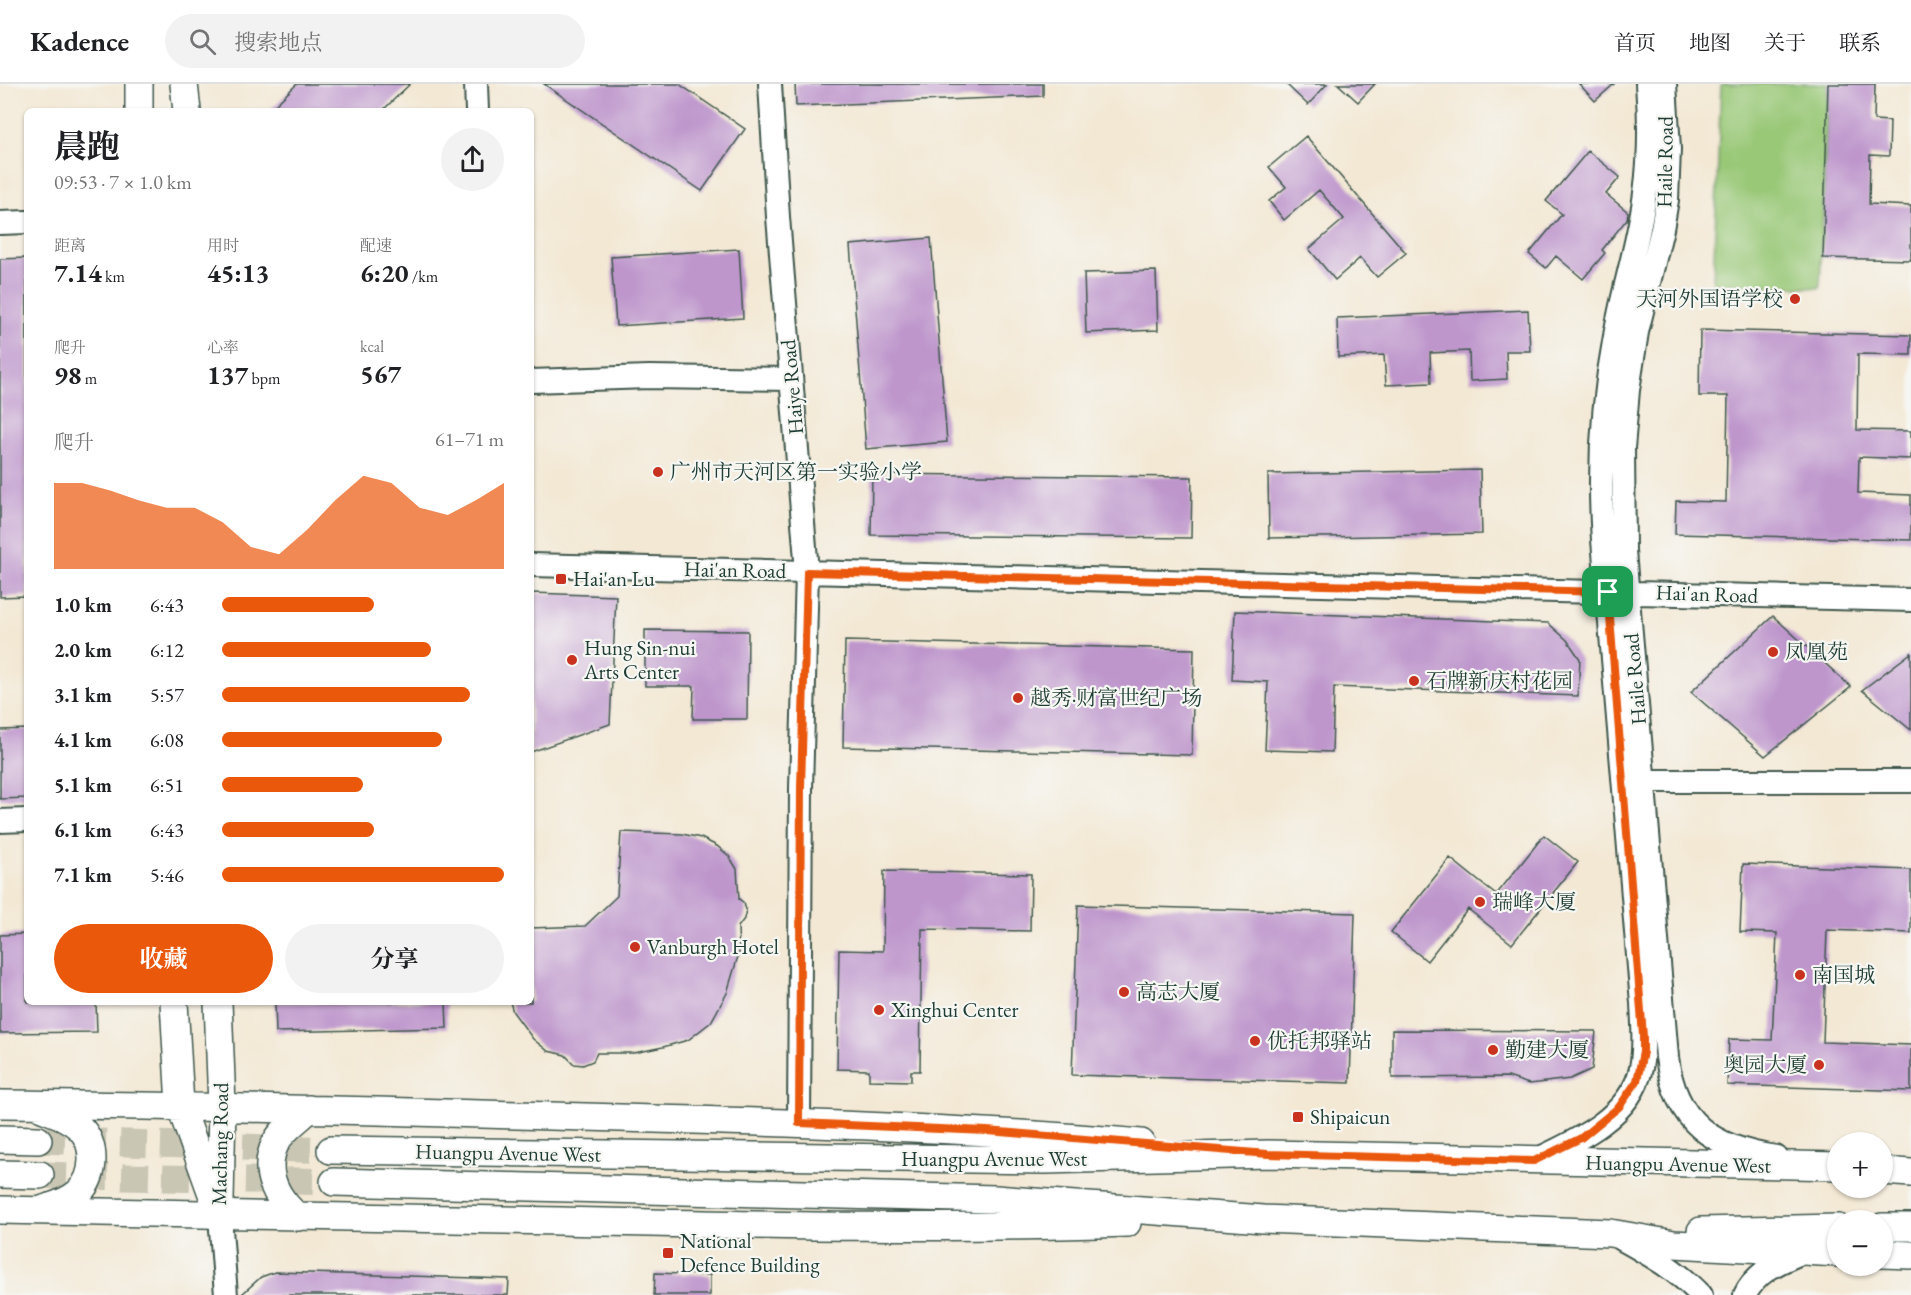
<!DOCTYPE html>
<html lang="zh">
<meta charset="utf-8">
<style>
body{margin:0;font-family:"EB Garamond","Noto Serif SC",serif;background:#f2f2f2;color:#202124;height:100vh;display:flex;flex-direction:column;font-size:22px;white-space:nowrap}
*{box-sizing:border-box;margin:0}
p{font-size:20px;color:#757577}
.icon{flex:none;width:33px;height:33px;fill:none;stroke:currentColor;stroke-width:2;stroke-linecap:round;stroke-linejoin:round}
.map{position:relative;flex:1;overflow:hidden}
.side{position:absolute;left:24px;top:24px;width:510px;height:897px;display:flex;flex-direction:column;background:#fff;border-radius:9px;box-shadow:0 2px 4px #0004}
.side>*{flex:none}
.controls{position:absolute;left:1827px;top:1048px;display:grid;gap:12px}
.controls a{display:grid;place-items:center;width:66px;height:66px;border-radius:50%;background:#fff;box-shadow:0 2px 4px #0004;font-size:30px}
.pin{position:absolute;display:grid;place-items:center;width:51px;height:51px;color:#fff;margin:-26px;border-radius:12px;box-shadow:0 3px 9px #0006}
.round{display:grid;place-items:center;flex:none;width:63px;height:63px;border-radius:32px;background:#f2f2f2}
.summary{display:flex;align-items:center;justify-content:space-between;height:102px;padding:0 30px}
h1{font-size:33px;font-weight:700;line-height:45px}
.figures{display:grid;grid-template-columns:repeat(3,1fr);gap:9px;height:102px;padding:6px 30px}
.figures div{display:grid;align-content:center}
.figures b{font-size:26px;font-weight:700}
.figures small{font-size:16px;font-weight:400}
.figures p{font-size:16px}
.chart{height:168px;padding:12px 30px}
.chart p{display:flex;justify-content:space-between}
.chart svg{width:100%;height:108px;margin-top:6px;fill:#ea580c;opacity:.7}
.button{display:flex;gap:12px;margin-top:auto;padding:12px 30px}
.button a{flex:1;height:69px;border-radius:36px;background:#ea580c;color:#fff;font-size:24px;font-weight:700;line-height:69px;text-align:center}
.button a+a{background:#f2f2f2;color:#202124}
ul{padding:0 30px;list-style:none;font-size:20px}
li{display:grid;grid-template-columns:96px 72px 1fr;align-items:center;height:45px}
li i{height:15px;border-radius:8px;background:#ea580c}
header{display:flex;align-items:center;gap:36px;box-sizing:border-box;height:84px;padding:0 30px;background:#fff;border-bottom:2px solid #e0e0e0}
header strong{font-size:28px}
nav{display:flex;gap:33px;margin-inline-start:auto;font-size:21px}
.search{width:420px;height:54px;background:#f2f2f2;display:flex;align-items:center;gap:15px;box-sizing:border-box;padding:0 21px;border-radius:33px;color:#757577;font-size:22px}
.map>svg:first-child{display:block}
.green{fill:#99c877;stroke:#5c8256;stroke-width:1.5}
.building{fill:#be96cc}
.lines{fill:none;stroke-linecap:round;stroke-linejoin:round}
.major-tunnel{stroke:#c9c6b4;stroke-width:27;stroke-dasharray:27 14;stroke-linecap:butt}
.minor-casing{stroke:#3f574c;stroke-width:26}
.major-casing{stroke:#3f574c;stroke-width:30}
.minor{stroke:#fff;stroke-width:22}
.major{stroke:#fff;stroke-width:27}
.route-casing{stroke:#fff;stroke-width:12}
.route{stroke:#ea580c;stroke-width:8}
.poi-dot{fill:#c8321e;stroke:#f6f6f2;stroke-width:2}
.labels{text-anchor:middle;stroke-width:4.5;stroke-linejoin:round;paint-order:stroke}
.street-label{font-size:21px;fill:#1f3d34;stroke:#f6f6f2}
.poi-label{font-size:21px;fill:#1f3d34;stroke:#f6f6f2;text-anchor:start}
</style>
<header>
<strong>Kadence</strong>
<div class="search"><svg class="icon" aria-label="search" viewBox="0 0 24 24"><circle cx="10" cy="10" r="6"/><path d="M15 15l6 6"/></svg>搜索地点</div>
<nav><a>首页</a><a>地图</a><a>关于</a><a>联系</a></nav>
</header>
<div class="map">
<svg width="1911" height="1211" viewBox="0 0 1911 1211">
<rect width="100%" height="100%" fill="#f6f6f2"/>
<filter id="ink" filterUnits="userSpaceOnUse"><feTurbulence type="fractalNoise" baseFrequency=".0167" numOctaves="2"/><feDisplacementMap in="SourceGraphic" scale="12" xChannelSelector="R" yChannelSelector="G"/><feConvolveMatrix kernelMatrix="1 2 1 2 8 2 1 2 1" color-interpolation-filters="sRGB"/></filter>
<filter id="wash" filterUnits="userSpaceOnUse"><feTurbulence type="fractalNoise" baseFrequency=".008" numOctaves="4" result="noise"/><feDisplacementMap in="SourceGraphic" scale="24" xChannelSelector="R" yChannelSelector="G"/><feGaussianBlur stdDeviation="1.35" result="paint"/><feColorMatrix in="noise" values="0 0 0 0 0 0 0 0 0 0 0 0 0 0 0 0 0 1.4 0 .05"/><feComposite in="paint" operator="in"/></filter>
<g filter="url(#wash)">
<rect width="100%" height="100%" fill="#f3e8d4"/>
<path class="green" d="M1721,0h107l-8,204 -107,-4z"/>
<g id="blocks">
<path class="building" d="M297,0h113l-28,27h-113z
M544,0h135l66,45 -43,62z
M795,0h248v12l-247,10z
M1286,0h41l-19,21z
M1338,0h37l-17,18z
M1579,0h35l-19,17z
M1828,0h47l-1,36 16,1 -1,35 -19,-1 -1,49 42,2v54l-88,-2z
M1306,52l100,117 -29,24 -17,-19 -25,22 -26,-31 35,-30 -25,-29 -35,30 -15,-19 17,-14 -17,-20z
M1588,67l32,26 -14,17 22,18 -1,7 -25,31 3,3 -22,26 -27,-23 -10,12 -17,-14 33,-40 -16,-13z
M931,154l16,204 -81,7 -16,-204z
M739,165l4,69 -127,8 -5,-69z
M27,174v338l-27,1v-338z
M1156,187l2,59 -72,3 -2,-60z
M1528,226l2,41h-24l1,28 -37,2 -1,-30 -39,2 1,30 -45,2 -2,-30 -46,2 -1,-39z
M1700,246l211,5v20l-53,-1 -1,76 54,1v28l-52,-2 -1,36 53,2v45l-236,-6 1,-33 50,1 2,-106h-29z
M1480,386l2,64 -213,4 -1,-64z
M872,390l320,3 -1,61 -320,-3z
M531,509l85,3 -6,128 -79,28z
M1235,527l313,12 19,17 13,19 -2,37 -244,-9 -2,65 -67,-2 3,-68 -36,-2z
M1773,532l78,71 -86,69 -74,-64z
M645,546l103,1 -1,88h-54l1,-33h-49z
M845,557l349,8 -2,106 -349,-8z
M1911,569v77l-49,-40z
M27,645v69l-27,1v-69z
M621,748l61,2 19,4 16,8 12,10 8,13 2,30 5,4 2,7 -2,9 -6,8 1,26 -12,40 -16,29 -23,18 -25,7 -29,6h-37l-4,8 -10,4 -9,-1 -9,-9 -17,-4 -15,-12 -20,-27 -3,-10h21v-74l54,-2 32,-30z
M1544,751l34,27 -66,82 -44,-35 -41,52 -36,-29 59,-74 46,37z
M1743,780l168,6v63l-84,-3 -4,112 88,3v46l-184,-6 2,-46 43,1 5,-107 -37,-1z
M884,787l147,3 -1,57 -108,-2 -2,142h-9v10l-42,-1v-10l-32,-1 2,-119 44,1z
M1078,821l277,8 -5,170 -278,-8z
M27,850v68h69l1,30 -97,1v-98z
M275,918h171l1,26 -171,4z
M1392,946l204,1 -4,38 -22,10 -41,5 -21,-7 -116,1z
M275,1188l234,7 -1,16h-267l20,-18z
M655,1189l55,2v20h-56z"/>
</g>
</g>
<g filter="url(#ink)">
<use href="#blocks" fill-opacity="0" stroke="#3f574c" stroke-width="1.5"/>
<g class="lines">
<path class="major-tunnel" d="M38,1056l293,10
M40,1091l294,7"/>
<g class="minor-casing">
<path id="minor" d="M476,0l1,27
M770,0l8,133 29,355 -6,216 -2,335
M1665,0l4,65 -2,51 -5,29 -25,103 -9,58 -5,58 1,103 43,506c8,66 46,91 109,100
M0,139l27,-1
M531,297l118,-4 142,2
M531,481l1380,35
M1644,697h267
M0,737l27,-1
M1538,1075c39,-18 94,-44 103,-91 4,-22 2,-43 1,-65l-39,-463c-5,-69 -1,-136 12,-204 8,-48 24,-94 30,-143 5,-36 5,-73 2,-109
M220,1132l6,79
M1622,1155c29,16 56,32 79,56
M1745,1211c12,-25 35,-33 58,-43"/>
</g>
<g class="major-casing">
<path id="major" d="M139,0v27
M184,0l3,27
M174,918l6,103 40,111
M218,918l4,104 -2,94
M0,1020c195,2 390,7 585,13 186,5 371,10 556,26
M42,1024c13,5 27,9 37,19 18,16 17,50 -1,66 -10,9 -22,12 -34,16
M0,1055l38,1
M331,1066l714,10 223,-6 570,12
M1882,1087l29,2
M0,1090l40,1
M334,1098l662,17 267,20 347,14 64,11 164,9
M0,1126c187,5 374,7 561,11 188,4 377,9 566,2
M298,1133c-22,-19 -37,-45 -22,-75 7,-13 23,-23 33,-33
M1882,1143h29
M1701,1147l137,-3
M1882,1170l29,1"/>
</g>
<use href="#minor" class="minor"/>
<use href="#major" class="major"/>
</g>
</g>
<g class="lines" filter="url(#ink)">
<g class="route-casing">
<path id="route" d="M807,488l801,20 35,444v16l-6,29 -18,26 -38,31 -47,23 -266,-7 -281,-23 -188,-8 2,-335z"/>
</g>
<use href="#route" class="route"/>
</g>
<g class="poi-dot">
<circle cx="1795" cy="215" r="6"/>
<circle cx="658" cy="388" r="6"/>
<rect x="555" y="489" width="12" height="12" rx="3"/>
<circle cx="1773" cy="568" r="6"/>
<circle cx="572" cy="576" r="6"/>
<circle cx="1414" cy="597" r="6"/>
<circle cx="1018" cy="614" r="6"/>
<circle cx="1480" cy="818" r="6"/>
<circle cx="635" cy="863" r="6"/>
<circle cx="1800" cy="891" r="6"/>
<circle cx="1124" cy="908" r="6"/>
<circle cx="879" cy="926" r="6"/>
<circle cx="1255" cy="957" r="6"/>
<circle cx="1493" cy="966" r="6"/>
<circle cx="1819" cy="981" r="6"/>
<rect x="1292" y="1027" width="12" height="12" rx="3"/>
<rect x="662" y="1163" width="12" height="12" rx="3"/>
</g>
<g class="labels">
<g class="street-label">
<text transform="translate(1665 78) rotate(-89)" y="7">Haile Road</text>
<text transform="translate(792 303) rotate(-95)" y="7">Haiye Road</text>
<text transform="translate(735 486) rotate(1)" y="7">Hai'an Road</text>
<text transform="translate(1707 510) rotate(2)" y="7">Hai'an Road</text>
<text transform="translate(1635 595) rotate(-95)" y="7">Haile Road</text>
<text transform="translate(220 1060) rotate(-89)" y="7">Machang Road</text>
<text transform="translate(508 1069) rotate(1)" y="7">Huangpu Avenue West</text>
<text x="994" y="1082">Huangpu Avenue West</text>
<text transform="translate(1678 1080) rotate(1)" y="7">Huangpu Avenue West</text>
</g>
<g class="poi-label">
<text x="1783" y="222" text-anchor="end">天河外国语学校</text>
<text x="670" y="395">广州市天河区第一实验小学</text>
<text x="573" y="502">Hai'an Lu</text>
<text x="584" y="571">Hung Sin-nui<tspan x="584" dy="24">Arts Center</tspan></text>
<text x="1785" y="575">凤凰苑</text>
<text x="1426" y="604">石牌新庆村花园</text>
<text x="1030" y="621">越秀·财富世纪广场</text>
<text x="1492" y="825">瑞峰大厦</text>
<text x="647" y="870">Vanburgh Hotel</text>
<text x="1812" y="898">南国城</text>
<text x="1136" y="915">高志大厦</text>
<text x="891" y="933">Xinghui Center</text>
<text x="1267" y="964">优托邦驿站</text>
<text x="1505" y="973">勤建大厦</text>
<text x="1807" y="988" text-anchor="end">奥园大厦</text>
<text x="1310" y="1040">Shipaicun</text>
<text x="680" y="1164">National<tspan x="680" dy="24">Defence Building</tspan></text>
</g>
</g>
</svg>
<div class="controls">
<a>+</a>
<a>−</a>
</div>
<div class="pin" style="left:1608px;top:508px;background:#1e9e55"><svg class="icon" aria-label="arrive" viewBox="0 0 24 24"><path d="M6 21V4h12l-3 4 3 4H6"/></svg></div>
<section class="side">
<div class="summary"><div><h1>晨跑</h1><p>09:53 · 7 × 1.0 km</p></div><a class="round"><svg class="icon" aria-label="share" viewBox="0 0 24 24"><path d="M12 15V3M7 8l5-5 5 5M5 13v7h14v-7"/></svg></a></div>
<div class="figures">
<div><p>距离</p><b>7.14<small> km</small></b></div>
<div><p>用时</p><b>45:13</b></div>
<div><p>配速</p><b>6:20<small> /km</small></b></div>
</div>
<div class="figures">
<div><p>爬升</p><b>98<small> m</small></b></div>
<div><p>心率</p><b>137<small> bpm</small></b></div>
<div><p>kcal</p><b>567</b></div>
</div>
<div class="chart"><p><span>爬升</span>61–71 m</p>
<svg viewBox="0 0 160 44" preserveAspectRatio="none"><path d="M0 44V9L10 9L20 12L30 16L40 19L50 19L60 25L70 35L80 38L90 28L100 16L110 6L120 9L130 19L140 22L150 16L160 9V44z"/></svg>
</div>
<ul>
<li><b>1.0 km</b>6:43<i style="width:54%"></i></li>
<li><b>2.0 km</b>6:12<i style="width:74%"></i></li>
<li><b>3.1 km</b>5:57<i style="width:88%"></i></li>
<li><b>4.1 km</b>6:08<i style="width:78%"></i></li>
<li><b>5.1 km</b>6:51<i style="width:50%"></i></li>
<li><b>6.1 km</b>6:43<i style="width:54%"></i></li>
<li><b>7.1 km</b>5:46<i style="width:100%"></i></li>
</ul>
<div class="button"><a>收藏</a><a>分享</a></div>
</section>
</div>
